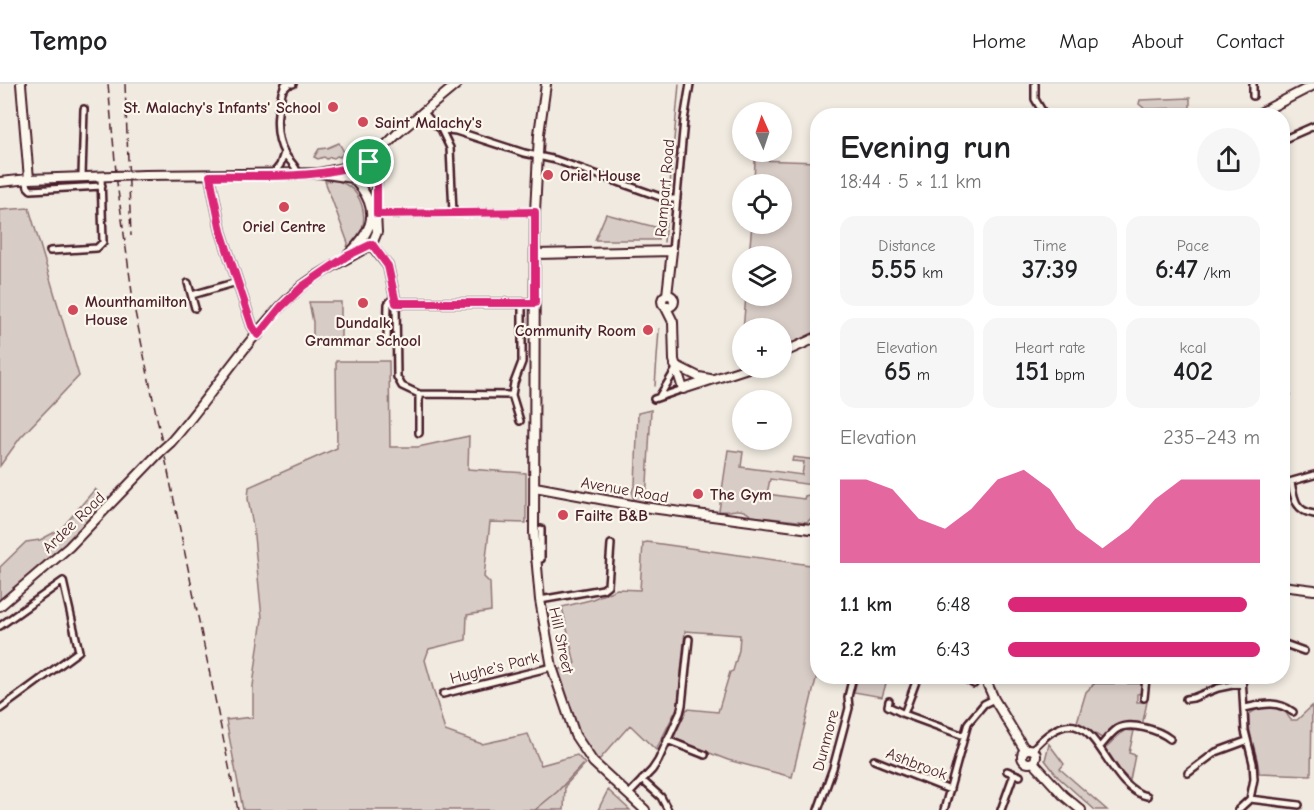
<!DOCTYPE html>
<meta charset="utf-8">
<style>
body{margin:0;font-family:"Comic Neue",sans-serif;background:#f6f6f6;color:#202124;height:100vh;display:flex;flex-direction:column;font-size:22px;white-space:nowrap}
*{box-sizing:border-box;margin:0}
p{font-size:20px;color:#757577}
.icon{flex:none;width:33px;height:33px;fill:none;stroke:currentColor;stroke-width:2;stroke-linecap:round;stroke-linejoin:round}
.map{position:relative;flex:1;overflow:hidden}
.sheet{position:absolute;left:810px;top:24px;width:480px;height:576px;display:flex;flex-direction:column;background:#fff;border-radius:24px;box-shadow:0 3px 9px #0003}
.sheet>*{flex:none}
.needle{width:39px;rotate:357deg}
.tools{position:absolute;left:732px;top:18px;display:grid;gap:12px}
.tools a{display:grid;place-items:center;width:60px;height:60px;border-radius:50%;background:#fff;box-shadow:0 3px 9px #0003;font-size:30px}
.pin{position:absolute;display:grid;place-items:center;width:51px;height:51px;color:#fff;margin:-26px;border:3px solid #fff;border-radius:50%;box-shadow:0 2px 6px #0007}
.round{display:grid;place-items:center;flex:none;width:63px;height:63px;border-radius:32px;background:#f6f6f6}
.headline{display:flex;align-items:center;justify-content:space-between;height:102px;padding:0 30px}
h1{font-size:33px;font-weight:600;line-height:45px}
.stats{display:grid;grid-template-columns:repeat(3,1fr);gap:9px;height:102px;padding:6px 30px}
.stats div{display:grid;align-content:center;border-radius:15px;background:#f6f6f6;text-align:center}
.stats b{font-size:26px;font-weight:600}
.stats small{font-size:16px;font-weight:400}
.stats p{font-size:16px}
.chart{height:168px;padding:12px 30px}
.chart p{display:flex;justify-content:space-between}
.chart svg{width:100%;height:108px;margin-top:6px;fill:#db2777;opacity:.7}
ul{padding:0 30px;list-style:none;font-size:20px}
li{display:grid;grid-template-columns:96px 72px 1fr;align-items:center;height:45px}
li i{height:15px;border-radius:8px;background:#db2777}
header{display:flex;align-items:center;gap:36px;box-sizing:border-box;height:84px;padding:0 30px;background:#fff;border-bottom:2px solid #e0e0e0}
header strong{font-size:28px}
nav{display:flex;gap:33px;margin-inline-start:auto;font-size:21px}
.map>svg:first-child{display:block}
.green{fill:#d8ccc6;stroke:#917678;stroke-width:1.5}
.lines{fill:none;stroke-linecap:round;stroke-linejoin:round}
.stream{stroke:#8c6f72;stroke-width:1.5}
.street-casing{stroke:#4a1f2b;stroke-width:10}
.secondary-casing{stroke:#4a1f2b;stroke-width:12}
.street{stroke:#fbf7ec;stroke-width:5}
.secondary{stroke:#fbf7ec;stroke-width:8}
.rail{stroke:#4a1f2b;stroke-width:1.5;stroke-dasharray:9 4.5;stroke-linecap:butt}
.secondary-bridge-casing{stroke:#4a1f2b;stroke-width:12;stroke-linecap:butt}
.secondary-bridge{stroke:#fbf7ec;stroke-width:8}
.route-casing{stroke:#fff;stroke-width:12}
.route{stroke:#db2777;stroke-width:8}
.poi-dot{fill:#d1495b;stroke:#fbf7ec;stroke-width:2}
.labels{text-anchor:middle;stroke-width:4.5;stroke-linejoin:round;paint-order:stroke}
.poi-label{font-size:16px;font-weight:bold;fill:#4a1f2b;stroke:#fbf7ec;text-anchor:start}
.street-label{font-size:16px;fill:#4a1f2b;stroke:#fbf7ec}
</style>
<header>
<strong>Tempo</strong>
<nav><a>Home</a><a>Map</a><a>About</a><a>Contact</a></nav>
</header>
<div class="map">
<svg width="1314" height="726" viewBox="0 0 1314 726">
<rect width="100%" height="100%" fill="#f0eae0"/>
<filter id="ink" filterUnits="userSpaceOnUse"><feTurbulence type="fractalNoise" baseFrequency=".0167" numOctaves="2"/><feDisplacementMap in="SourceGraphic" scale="12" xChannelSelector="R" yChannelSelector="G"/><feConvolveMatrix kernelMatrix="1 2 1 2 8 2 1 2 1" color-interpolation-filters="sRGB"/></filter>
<g filter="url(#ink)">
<path class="green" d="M1190,14v10l-45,1 -6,-5 1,-4z
M339,59l5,9 -4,5 -3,-1 -3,2 -4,-1 -3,2 -3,-2 -6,2 -4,-2 5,-8 8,-1z
M755,76l62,2v169l-35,17v-20h-40v35l-2,1 6,-68h36v-40h-33l3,-32h30v-40h-28z
M325,97c38,-6 53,49 22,67l1,-5z
M29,124l50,168 -59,62 -20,28v-256z
M606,130l53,14 -1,12h-63z
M1283,175l3,109 -3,1 -1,-110z
M309,218h32v38h-28v-18z
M336,277h53l1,86h28l51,-11 -1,33 58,4v50l-36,-1 -6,55 6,6 1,28 -24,4 -1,25 -37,9 -4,11 20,71 37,13 46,-10 13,31 36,-10 8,9 -20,22 -1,24h-321l-17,-90 27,-3v-31l9,-68 -9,-92 -5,-27 1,-12 88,-39z
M651,326l-5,92 -10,-1c-6,-5 -4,-11 -1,-17l3,-71z
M728,366l15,2 -2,15 61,8 2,-13 -12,-1 1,-4 23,3 -4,25 -42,-6 -3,15 37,5 1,-3 4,-1 6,9 -1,12 -7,6 -56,-6c-10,-11 -21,-3 -32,-5z
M95,405l12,12 -25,29 -82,70v-33l26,-25 14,-2 21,-11z
M647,458l170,24v109l-25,102 -64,-17 -55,-21 14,-30 31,3 12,-40 3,-1 6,-21 1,-15 -55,-4 -7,75 -22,44 -26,-25 -31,35c-21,-14 -35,-66 -41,-90l17,-6 -13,-57 28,-7 27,-11 23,1 3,-47z
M858,593h30l-6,20 -28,-5z
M1095,599h48l-1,10 -5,1v8h10l-5,24c-22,-4 -24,-2 -39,13l-26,-17 9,-30z
M1312,622l-1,69 -52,-2c-1,-21 -12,-38 -10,-59 10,-6 26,-13 36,-3 2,3 3,6 6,9h6z
M1125,646l9,1 -5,22 6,2 -5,25 -8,-7 -17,-25z
M1049,660l15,20 -4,5 47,41h-12l-37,-33 -13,-17z
M608,706l22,20h-32z"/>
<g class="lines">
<path class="stream" d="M669,112l10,-112
M664,158l4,-41
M655,302l4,-57
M535,726l22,-18 25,-27"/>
<g class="street-casing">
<path id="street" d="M285,0c-8,21 -12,49 0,70 4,7 12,12 13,20
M1035,0v15l10,17
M1253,0v12
M284,5l5,-5h4
M423,27l8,10 10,8 15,2 68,22 32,7 110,39h11
M441,45l9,19 3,65
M1282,56l32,-14
M273,90l7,-9 4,-12
M82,92l2,-67
M26,95l2,8 3,3 71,-4
M377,130l158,-2
M50,167l47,-3 6,-6 -2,-66
M672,167l12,-131 6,-36
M188,199l7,25
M192,211l45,-13
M396,219l1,74 5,9 17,8 93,1
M381,258l6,-1 1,-37 6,-7
M419,310v39
M1282,310l4,-1
M659,313l17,-28
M654,315l29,-10
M520,337l-8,-26 2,-12 8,-21v-59
M1291,398c3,16 4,29 23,32
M1282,400l32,-9
M535,476l6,-1v-30
M540,516l63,-11 5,-4 3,-41
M0,542l63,-45 16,70 -79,58
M1282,559l22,8
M918,592l-14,38 60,22
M961,592l13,8
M1090,592l4,3h52
M443,610l109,-27
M1144,614l2,-20
M1186,615l7,-1 25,-10 24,-5
M889,617l-1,5 16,8
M1245,624c18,-4 32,-8 48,4
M667,656l38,15
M1100,663c5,-6 11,-14 17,-18 13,-8 42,1 53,10
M1032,666c64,-72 68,37 115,46
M874,676l76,30
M1007,687l13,5
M1188,689l28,-21 30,-11
M642,696l19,17 7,13
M628,711l24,-25 6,-9 22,-48 2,-8 7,-66
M1250,715l49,6
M818,726l15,-42 16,-60 -1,-11 5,-21
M944,726l24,-87 16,-19 10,-5
M1001,726l13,-36
M1238,726l12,-11 4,-20 -1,-16 -8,-32 -3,-55"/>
</g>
<g class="secondary-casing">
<path id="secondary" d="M21,0l8,95
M546,0l-7,50 -4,78 -1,321 6,67 12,67 23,68 18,27 52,48
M1254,32l60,-31
M369,78l29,-29 59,-49
M145,91l174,-2 34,5c3,5 6,7 9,11 19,27 6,46 -14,66
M210,92l11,55 31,95 6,9
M0,98l29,-3 85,-3
M369,158l19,24 8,37h139
M536,170l136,-3 -5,44
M662 217a6 6 0 1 1 12 0a6 6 0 1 1-12 0Z
M666,224l7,14 1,38 9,29 65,-21
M782,269l36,-16
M675,281l24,12 11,2
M171,358c43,-49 81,-112 130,-155 22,-18 48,-28 71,-43l5,-12 -2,-37 3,-22 -3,-7 -6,-4h-7l-6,3 -37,8
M535,403l108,20 175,23
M1282,502l32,4
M0,522l69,-59 91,-95
M984,592l10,23 31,51
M1022 672a7 7 0 1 1 14 0a7 7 0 1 1-14 0Z
M1033,678l30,33 18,15"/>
</g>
<use href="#street" class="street"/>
<use href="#secondary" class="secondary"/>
<path class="rail" d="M108,0l9,99 17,124 104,503
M125,0l6,152"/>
<g class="secondary-bridge-casing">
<path id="secondary-bridge" d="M114,92l31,-1
M160,368l11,-10"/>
</g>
<use href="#secondary-bridge" class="secondary-bridge"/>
</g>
</g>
<g class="lines" filter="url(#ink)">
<g class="route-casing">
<path id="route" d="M362,78l10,2 5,5v45l158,-2v91h-139l-8,-37 -16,-22 -25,12 -44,30 -22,21 -23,28 -6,-9 -31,-95 -11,-55c41,-1 117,4 152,-14z"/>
</g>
<use href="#route" class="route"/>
</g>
<g class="poi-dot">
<circle cx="333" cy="23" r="6"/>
<circle cx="363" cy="38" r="6"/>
<circle cx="548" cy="91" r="6"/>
<circle cx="284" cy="123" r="6"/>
<circle cx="363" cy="219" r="6"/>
<circle cx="73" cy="226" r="6"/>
<circle cx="648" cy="246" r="6"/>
<circle cx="698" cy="410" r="6"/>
<circle cx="563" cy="431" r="6"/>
</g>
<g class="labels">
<g class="poi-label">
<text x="321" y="29" text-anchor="end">St. Malachy's Infants' School</text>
<text x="375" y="44">Saint Malachy's</text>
<text x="560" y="97">Oriel House</text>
<text x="284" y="148" text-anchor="middle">Oriel Centre</text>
<text x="85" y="223">Mounthamilton<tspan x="85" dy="18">House</tspan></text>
<text x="363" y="244" text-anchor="middle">Dundalk<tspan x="363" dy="18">Grammar School</tspan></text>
<text x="636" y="252" text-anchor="end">Community Room</text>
<text x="710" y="416">The Gym</text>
<text x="575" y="437">Failte B&amp;B</text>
</g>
<g class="street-label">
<text transform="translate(664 104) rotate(-85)" y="6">Rampart Road</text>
<text transform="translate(625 405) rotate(10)" y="6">Avenue Road</text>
<text transform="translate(73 438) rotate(-44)" y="6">Ardee Road</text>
<text transform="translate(562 556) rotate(78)" y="6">Hill Street</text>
<text transform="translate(494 583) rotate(-14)" y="6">Hughe's Park</text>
<text transform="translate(825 656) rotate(-75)" y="6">Dunmore</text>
<text transform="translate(917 679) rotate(21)" y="6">Ashbrook</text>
</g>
</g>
</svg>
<div class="tools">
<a><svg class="needle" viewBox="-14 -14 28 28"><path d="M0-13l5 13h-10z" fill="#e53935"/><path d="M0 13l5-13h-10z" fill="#757577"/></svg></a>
<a><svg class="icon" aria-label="locate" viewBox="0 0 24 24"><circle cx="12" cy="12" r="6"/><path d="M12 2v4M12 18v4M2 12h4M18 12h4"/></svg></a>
<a><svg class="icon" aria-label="layers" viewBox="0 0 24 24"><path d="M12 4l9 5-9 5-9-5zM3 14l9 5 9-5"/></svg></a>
<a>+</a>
<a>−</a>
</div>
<div class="pin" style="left:369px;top:78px;background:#1e9e55"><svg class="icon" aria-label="arrive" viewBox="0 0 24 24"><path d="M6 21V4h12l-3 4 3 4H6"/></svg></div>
<section class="sheet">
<div class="headline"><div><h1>Evening run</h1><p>18:44 · 5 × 1.1 km</p></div><a class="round"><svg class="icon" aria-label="share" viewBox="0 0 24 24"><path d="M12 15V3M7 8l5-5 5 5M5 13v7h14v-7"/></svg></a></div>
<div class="stats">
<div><p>Distance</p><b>5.55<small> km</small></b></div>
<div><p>Time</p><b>37:39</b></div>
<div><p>Pace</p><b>6:47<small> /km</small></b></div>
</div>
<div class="stats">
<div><p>Elevation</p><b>65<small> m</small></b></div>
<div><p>Heart rate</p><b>151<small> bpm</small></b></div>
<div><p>kcal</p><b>402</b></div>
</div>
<div class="chart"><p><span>Elevation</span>235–243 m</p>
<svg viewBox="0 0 160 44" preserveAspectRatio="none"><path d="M0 44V10L10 10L20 14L30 26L40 30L50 22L60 10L70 6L80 14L90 30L100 38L110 30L120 18L130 10L140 10L150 10L160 10V44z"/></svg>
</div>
<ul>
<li><b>1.1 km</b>6:48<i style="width:95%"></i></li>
<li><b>2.2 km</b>6:43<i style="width:100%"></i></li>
</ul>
</section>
</div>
